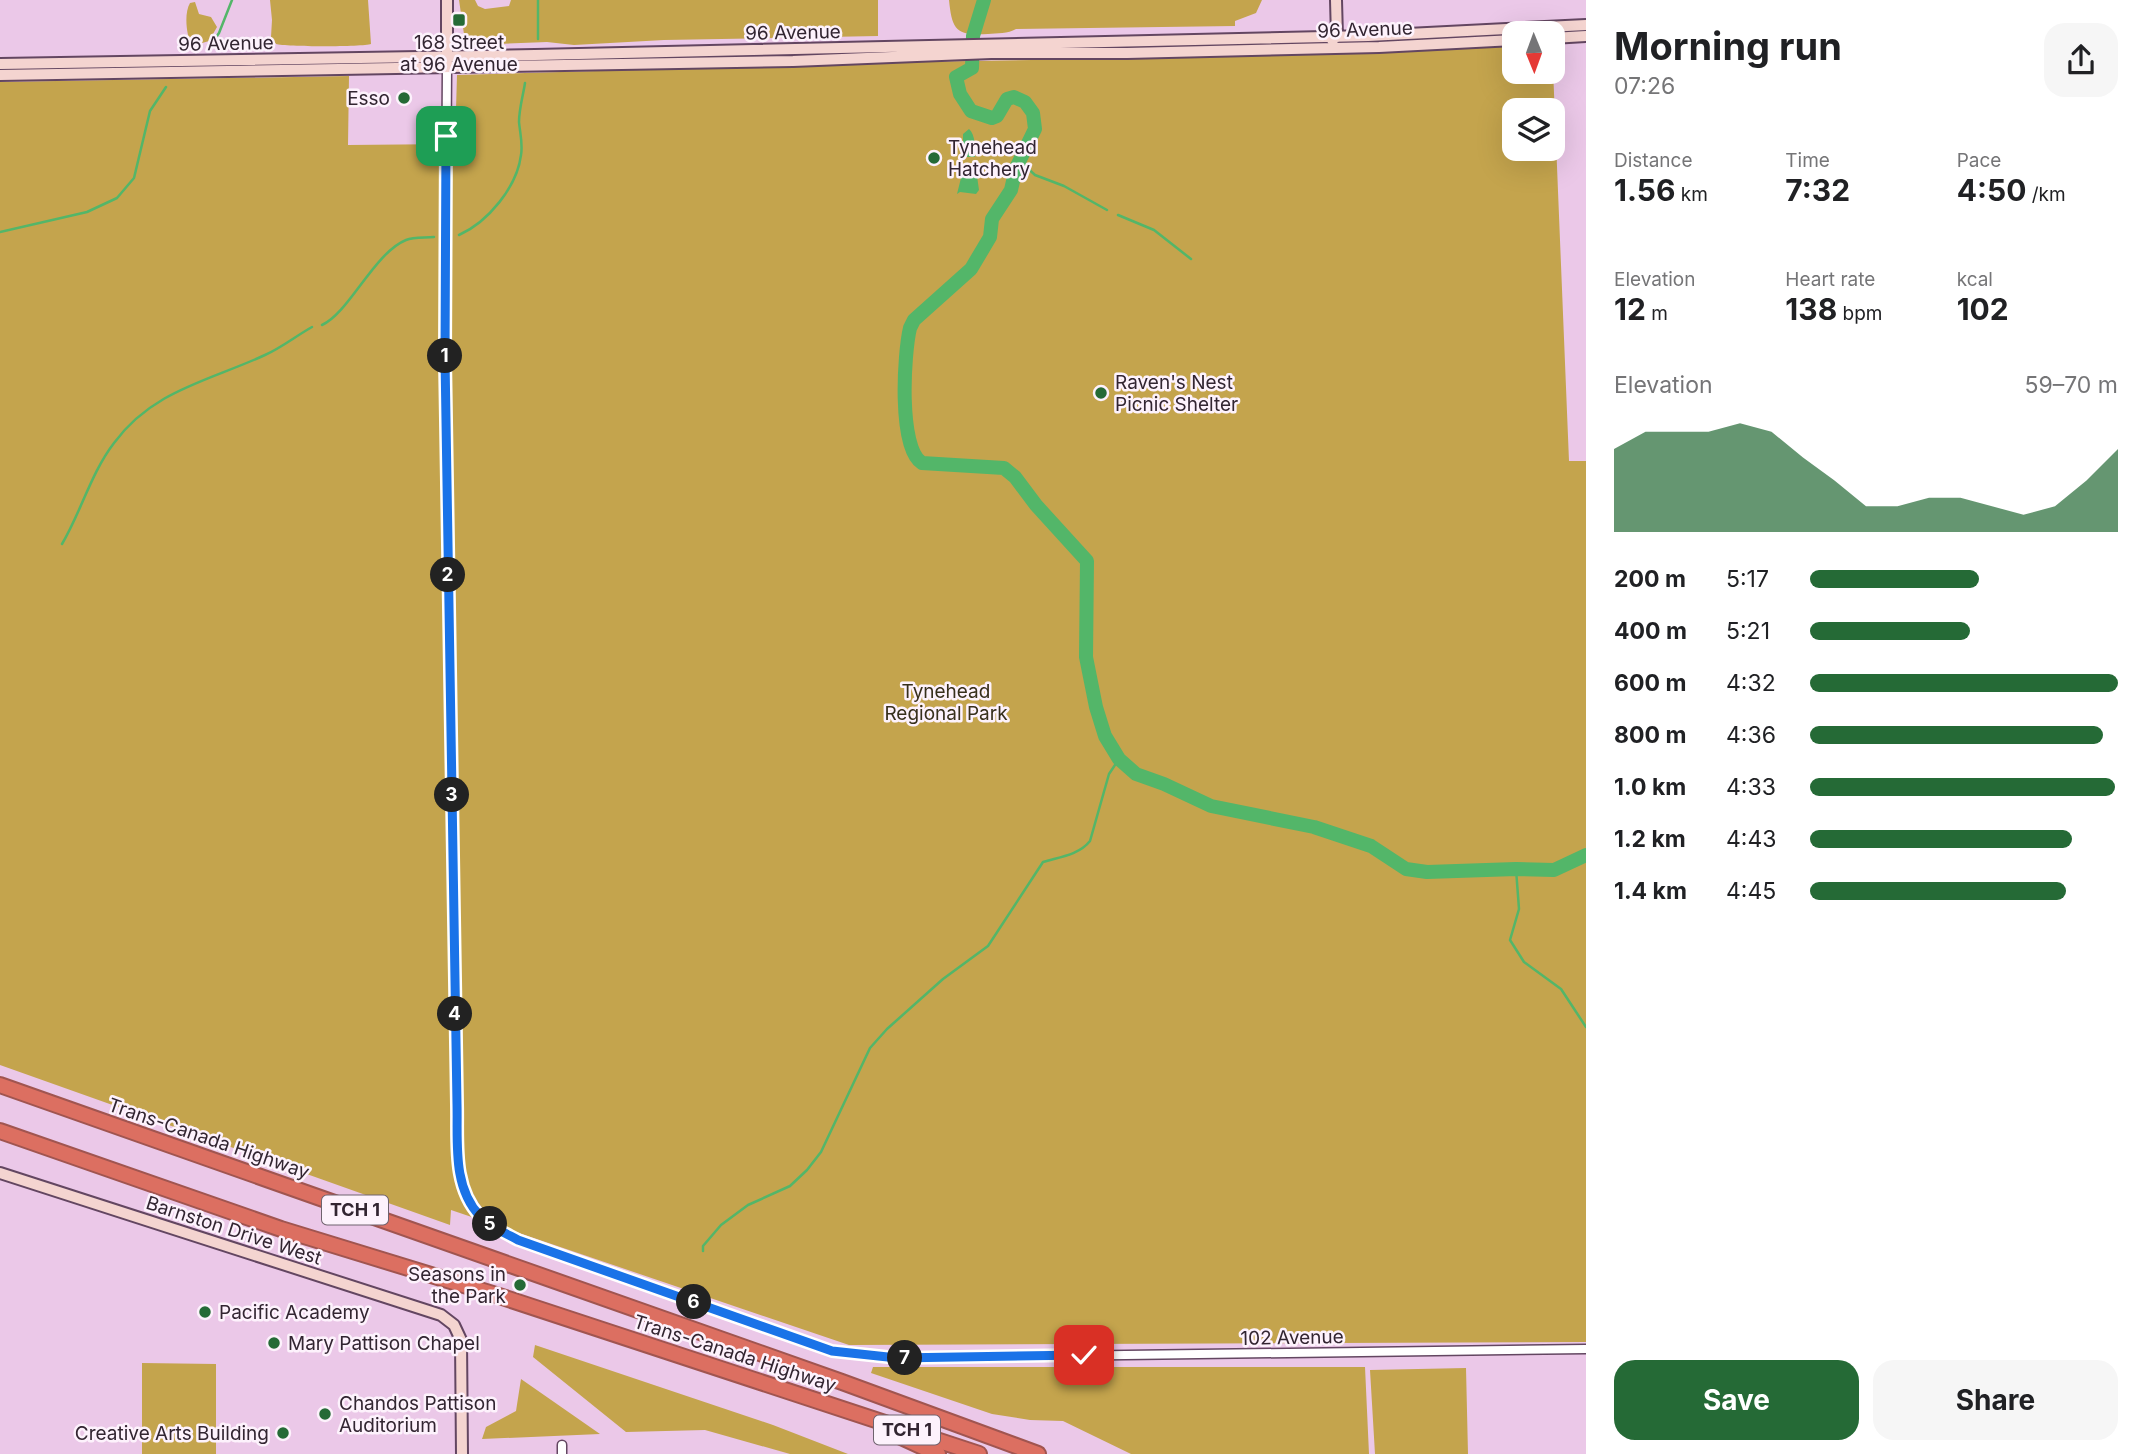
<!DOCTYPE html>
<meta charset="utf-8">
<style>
body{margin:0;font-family:Inter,sans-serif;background:#f6f6f6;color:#202124;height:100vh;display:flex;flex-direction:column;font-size:26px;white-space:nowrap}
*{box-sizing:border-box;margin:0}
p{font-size:23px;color:#757577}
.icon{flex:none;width:38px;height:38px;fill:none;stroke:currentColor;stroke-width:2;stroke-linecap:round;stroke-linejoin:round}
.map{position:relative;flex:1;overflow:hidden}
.details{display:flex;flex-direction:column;background:#fff;width:560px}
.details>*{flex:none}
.needle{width:46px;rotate:179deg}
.fabs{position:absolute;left:1502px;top:21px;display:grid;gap:14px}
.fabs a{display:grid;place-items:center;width:63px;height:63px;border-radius:14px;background:#fff;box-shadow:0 7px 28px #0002;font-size:35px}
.pin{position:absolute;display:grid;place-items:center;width:60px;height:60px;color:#fff;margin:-30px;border-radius:14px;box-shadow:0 4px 10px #0006}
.km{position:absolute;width:35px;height:35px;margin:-18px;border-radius:50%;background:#222;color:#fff;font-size:19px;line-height:35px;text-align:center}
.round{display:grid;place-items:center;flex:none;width:74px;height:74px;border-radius:21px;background:#f6f6f6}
.overview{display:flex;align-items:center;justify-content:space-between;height:119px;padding:0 28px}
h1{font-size:38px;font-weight:700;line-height:52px}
.stats{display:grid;grid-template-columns:repeat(3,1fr);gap:10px;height:119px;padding:7px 28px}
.stats div{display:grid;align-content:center}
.stats b{font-size:30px;font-weight:700}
.stats small{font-size:19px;font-weight:400}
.stats p{font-size:19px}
.chart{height:196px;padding:14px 28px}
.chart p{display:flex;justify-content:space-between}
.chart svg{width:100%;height:126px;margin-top:7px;fill:#256a36;opacity:.7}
.action{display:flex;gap:14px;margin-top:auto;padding:14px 28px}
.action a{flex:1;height:80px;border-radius:21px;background:#256a36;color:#fff;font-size:28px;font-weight:700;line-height:80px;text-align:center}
.action a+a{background:#f6f6f6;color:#202124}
ul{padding:0 28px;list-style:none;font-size:23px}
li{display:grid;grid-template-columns:112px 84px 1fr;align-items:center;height:52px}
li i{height:18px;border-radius:9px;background:#256a36}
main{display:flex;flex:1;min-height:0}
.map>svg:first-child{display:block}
.green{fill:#c4a44d;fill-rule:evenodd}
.water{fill:#53b669}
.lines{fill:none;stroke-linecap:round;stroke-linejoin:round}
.stream{stroke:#53b669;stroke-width:2.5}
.river{stroke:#53b669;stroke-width:14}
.street-casing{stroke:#634661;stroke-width:11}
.secondary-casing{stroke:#634661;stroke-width:14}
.highway-casing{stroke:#a05550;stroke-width:18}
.street{stroke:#fff;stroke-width:8}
.secondary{stroke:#f4d4d0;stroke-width:10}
.highway{stroke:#dc6f61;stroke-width:14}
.route-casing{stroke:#fff;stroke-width:14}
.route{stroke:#1a73e8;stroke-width:9}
.poi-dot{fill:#256a36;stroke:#fdf2fc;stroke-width:2.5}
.labels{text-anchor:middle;stroke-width:5;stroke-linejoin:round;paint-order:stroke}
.shield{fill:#fdf2fc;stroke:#6f626e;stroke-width:2}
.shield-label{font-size:18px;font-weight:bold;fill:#322531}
.street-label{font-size:19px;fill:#322531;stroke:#fdf2fc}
.poi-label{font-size:19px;fill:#322531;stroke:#fdf2fc;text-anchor:start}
.park-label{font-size:19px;fill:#372f1b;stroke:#fdf2fc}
</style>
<main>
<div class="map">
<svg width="1586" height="1454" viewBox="0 0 1586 1454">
<rect width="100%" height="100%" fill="#ebc8e8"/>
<path class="green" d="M270,0h98l3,44c-8,3 -86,3 -95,0l-5,-7 1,-17z
M459,0h16l3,6 7,3 24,-3 2,-6h367v36l-214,4 -90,5 -27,-3 -74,3 -8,-4z
M949,0h313l-6,13 -21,8v5l-219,3c-8,5 -19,4 -28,5 -32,2 -36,-4 -39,-34z
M195,2l4,12 12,3 6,10 -8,14 -17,5c-6,-11 -8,-33 -2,-43z
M1552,44l17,417h17v881l-737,3 -398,-135 -1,15 -450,-160v-983l349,-6 -1,69 107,-1 2,-69 450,-13 189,-3 418,-13v26h38zM1514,110h38v39h-38z
M535,1345l238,80 75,29h-58l-85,-24 -79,2 -93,-75z
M142,1363l74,1v90h-74z
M873,1367h492l4,87h-238l-68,-33 -33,-1 -38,-6 -121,-41z
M1466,1368l2,86h-93l-5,-84z
M521,1379l79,55 -118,5 4,-12 30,-16z"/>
<path class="water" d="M969,129c6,5 7,20 6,28h-9l-3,-5v-18z
M964,166l12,3 3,21 -3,4 -16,-2 -3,2z"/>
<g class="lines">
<path class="stream" d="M538,0v39
M208,49l11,-16 13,-33
M1019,160l16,15 29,11 43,24
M1118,215l36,15 37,29
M0,232l87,-20 30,-14 17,-20 16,-67 16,-24
M459,235c29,-13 58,-48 62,-80 2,-11 -1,-22 -2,-33 0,-13 4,-26 6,-39
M322,325c27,-12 52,-72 84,-85 8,-3 19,-2 28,-3
M62,544c19,-32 29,-71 52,-101 39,-53 95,-62 151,-88 16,-7 31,-19 47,-28
M1516,869l3,40 -9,31 14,22 37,27 25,38
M703,1251v-5l18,-21 27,-20 42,-19 17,-16 14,-18 49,-104 17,-19 56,-50 45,-33 55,-84c16,-5 36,-7 47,-21l19,-67 10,-15"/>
<path class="river" d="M984,0l-11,36 -1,32 -16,9 4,17 11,17 21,7 5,-2 10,-17 7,-2 11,5 8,11 2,16 -19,39 -5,22 -19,29 -2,18 -19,32 -57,51 -4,8c-6,25 -12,120 12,135l82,5 11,9 21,28 51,56 -1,96 10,50 9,29 14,23 17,15 28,10 47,22 103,21 57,19 35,23 21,3 89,-3 38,1 32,-15"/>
<g class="street-casing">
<path id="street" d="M447,67l-2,291 13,801c6,45 21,60 60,81l314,111 65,7 689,-9
M562,1445v9"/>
</g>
<g class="secondary-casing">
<path id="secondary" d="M1552,38l34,-2
M1332,40l5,-3 -1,-37
M447,61v-61
M0,64l535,-9 833,-19 218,-11
M0,75l793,-14 198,-8h136l252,-6 135,-7
M0,1173l441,142 13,10 7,15 1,114"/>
</g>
<g class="highway-casing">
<path id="highway" d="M0,1085l842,297 196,72
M0,1131l281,98 212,65 486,160
M897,1435l41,19"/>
</g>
<use href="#street" class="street"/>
<use href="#secondary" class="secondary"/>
<use href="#highway" class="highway"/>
</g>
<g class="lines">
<g class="route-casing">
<path id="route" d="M446,136l-1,222 12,746c1,37 -5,83 23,112 11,11 25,17 38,24l314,111 65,7 187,-3"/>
</g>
<use href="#route" class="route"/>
</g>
<g class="poi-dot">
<rect x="452" y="13" width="14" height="14" rx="3.5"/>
<circle cx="404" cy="98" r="7"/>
<circle cx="934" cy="158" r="7"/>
<circle cx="1101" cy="393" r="7"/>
<circle cx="520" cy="1285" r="7"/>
<circle cx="205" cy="1312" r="7"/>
<circle cx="274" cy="1343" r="7"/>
<circle cx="325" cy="1414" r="7"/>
<circle cx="283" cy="1433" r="7"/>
</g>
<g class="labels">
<g class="shield">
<rect x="322" y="1195.5" width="66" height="29" rx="5"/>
<rect x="874" y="1415.5" width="66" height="29" rx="5"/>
</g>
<g class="shield-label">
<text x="355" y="1216">TCH 1</text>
<text x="907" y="1436">TCH 1</text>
</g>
<g class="street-label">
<text transform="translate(1365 29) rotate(-2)" y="7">96 Avenue</text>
<text transform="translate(793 32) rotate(-1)" y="7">96 Avenue</text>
<text transform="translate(226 43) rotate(-1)" y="7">96 Avenue</text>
<text transform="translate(209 1138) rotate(19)" y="7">Trans-Canada Highway</text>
<text transform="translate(234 1230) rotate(18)" y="7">Barnston Drive West</text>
<text transform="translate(1292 1337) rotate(-1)" y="7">102 Avenue</text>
<text transform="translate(735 1353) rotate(18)" y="7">Trans-Canada Highway</text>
</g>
<g class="poi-label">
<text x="459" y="49" text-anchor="middle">168 Street<tspan x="459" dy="22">at 96 Avenue</tspan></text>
<text x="390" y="105" text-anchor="end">Esso</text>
<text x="948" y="154">Tynehead<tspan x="948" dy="22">Hatchery</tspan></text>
<text x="1115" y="389">Raven's Nest<tspan x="1115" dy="22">Picnic Shelter</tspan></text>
<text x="506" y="1281" text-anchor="end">Seasons in<tspan x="506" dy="22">the Park</tspan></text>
<text x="219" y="1319">Pacific Academy</text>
<text x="288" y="1350">Mary Pattison Chapel</text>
<text x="339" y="1410">Chandos Pattison<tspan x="339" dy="22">Auditorium</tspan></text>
<text x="269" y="1440" text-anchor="end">Creative Arts Building</text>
</g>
<g class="park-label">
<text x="946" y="698">Tynehead<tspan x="946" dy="22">Regional Park</tspan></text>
</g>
</g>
</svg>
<div class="fabs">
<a><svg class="needle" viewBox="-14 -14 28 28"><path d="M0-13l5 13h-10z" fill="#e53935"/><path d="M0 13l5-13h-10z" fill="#757577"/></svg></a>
<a><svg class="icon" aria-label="layers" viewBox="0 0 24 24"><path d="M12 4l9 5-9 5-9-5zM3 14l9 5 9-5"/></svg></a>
</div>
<div class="pin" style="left:446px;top:136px;background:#1e9e55"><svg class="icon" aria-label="arrive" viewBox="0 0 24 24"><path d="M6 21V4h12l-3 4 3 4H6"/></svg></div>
<div class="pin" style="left:1084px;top:1355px;background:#d93025"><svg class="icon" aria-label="check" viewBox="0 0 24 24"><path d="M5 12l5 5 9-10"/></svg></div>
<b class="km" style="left:445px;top:356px">1</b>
<b class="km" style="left:448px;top:575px">2</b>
<b class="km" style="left:452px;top:795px">3</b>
<b class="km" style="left:455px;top:1014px">4</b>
<b class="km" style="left:490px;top:1224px">5</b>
<b class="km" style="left:694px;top:1302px">6</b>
<b class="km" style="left:905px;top:1358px">7</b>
</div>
<section class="details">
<div class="overview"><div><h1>Morning run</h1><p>07:26</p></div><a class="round"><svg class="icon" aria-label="share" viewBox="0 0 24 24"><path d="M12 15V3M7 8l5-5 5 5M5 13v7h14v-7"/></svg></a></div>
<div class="stats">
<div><p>Distance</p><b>1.56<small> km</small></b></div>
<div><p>Time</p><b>7:32</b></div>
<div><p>Pace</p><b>4:50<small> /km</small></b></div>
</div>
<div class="stats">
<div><p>Elevation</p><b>12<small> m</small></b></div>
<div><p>Heart rate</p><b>138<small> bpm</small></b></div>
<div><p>kcal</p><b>102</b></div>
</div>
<div class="chart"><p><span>Elevation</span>59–70 m</p>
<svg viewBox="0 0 160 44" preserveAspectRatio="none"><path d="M0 44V15L10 9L20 9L30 9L40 6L50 9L60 18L70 26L80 35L90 35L100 32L110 32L120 35L130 38L140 35L150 26L160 15V44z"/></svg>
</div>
<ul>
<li><b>200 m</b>5:17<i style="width:55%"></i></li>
<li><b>400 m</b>5:21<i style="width:52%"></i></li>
<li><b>600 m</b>4:32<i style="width:100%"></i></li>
<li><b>800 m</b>4:36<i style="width:95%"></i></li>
<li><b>1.0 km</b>4:33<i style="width:99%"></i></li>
<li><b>1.2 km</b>4:43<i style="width:85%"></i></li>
<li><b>1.4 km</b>4:45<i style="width:83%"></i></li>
</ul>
<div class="action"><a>Save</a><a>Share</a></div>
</section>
</main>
